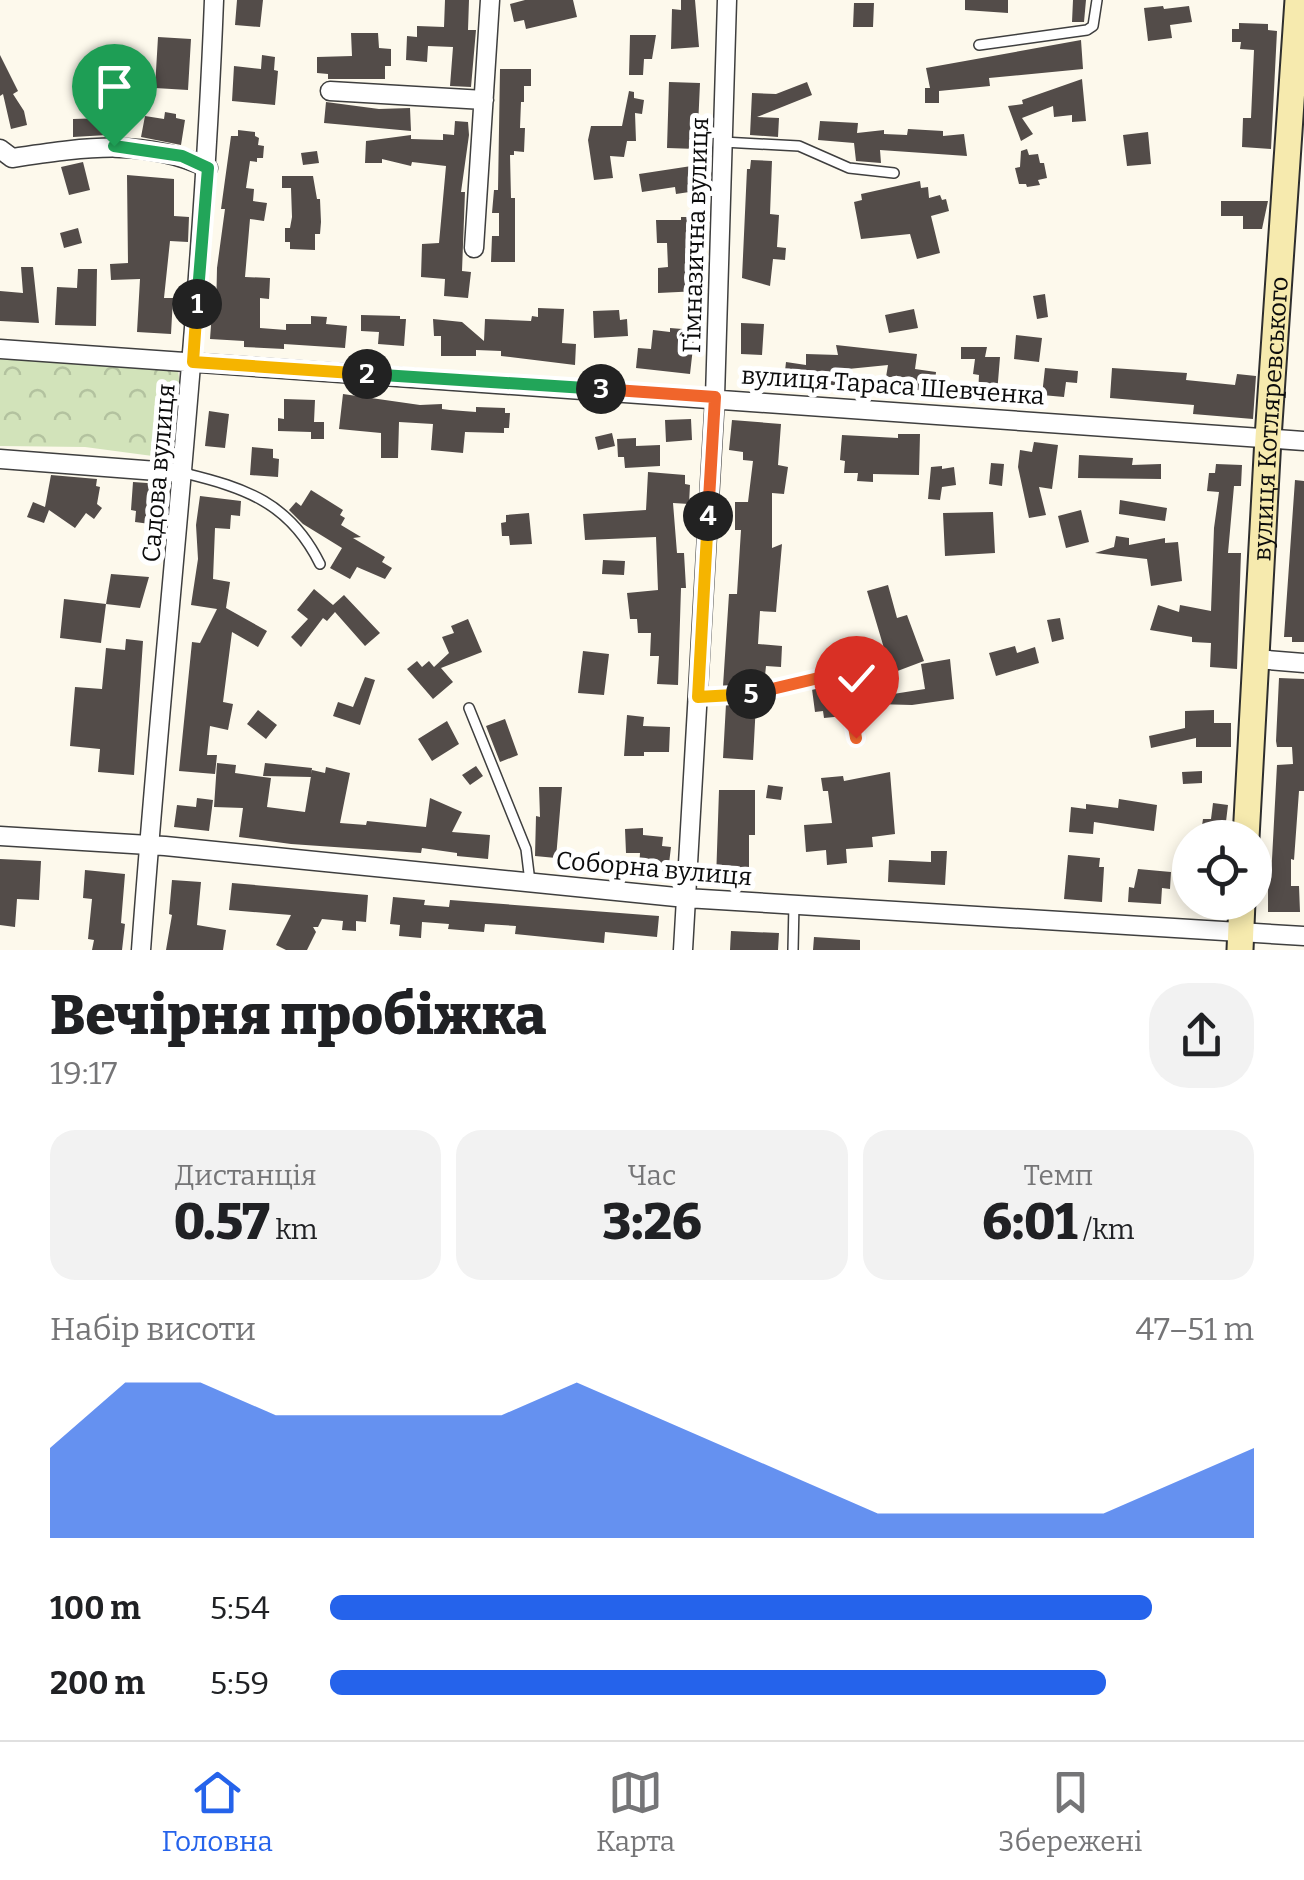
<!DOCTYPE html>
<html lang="uk">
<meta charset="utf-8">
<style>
body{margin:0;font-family:Bitter,serif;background:#f2f2f2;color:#202124;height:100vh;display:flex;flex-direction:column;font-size:38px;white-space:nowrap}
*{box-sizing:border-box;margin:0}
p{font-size:32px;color:#757577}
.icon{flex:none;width:55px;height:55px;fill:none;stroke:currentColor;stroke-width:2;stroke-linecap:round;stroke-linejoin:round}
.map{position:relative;height:950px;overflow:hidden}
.details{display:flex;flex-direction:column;background:#fff;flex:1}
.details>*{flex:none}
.controls{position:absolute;left:1172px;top:820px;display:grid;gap:20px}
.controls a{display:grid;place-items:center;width:100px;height:100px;border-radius:50%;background:#fff;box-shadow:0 5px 15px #0003;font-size:50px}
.pin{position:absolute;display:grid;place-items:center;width:85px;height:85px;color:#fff;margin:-102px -42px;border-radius:50% 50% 50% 0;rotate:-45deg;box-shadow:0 0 10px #0007}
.pin .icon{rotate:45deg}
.km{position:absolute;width:50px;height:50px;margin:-25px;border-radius:50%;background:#222;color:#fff;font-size:28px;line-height:50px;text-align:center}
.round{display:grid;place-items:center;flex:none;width:105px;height:105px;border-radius:40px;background:#f2f2f2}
.overview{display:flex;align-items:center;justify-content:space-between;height:170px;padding:0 50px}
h1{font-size:55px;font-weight:800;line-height:75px}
.stats{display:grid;grid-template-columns:repeat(3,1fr);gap:15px;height:170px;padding:10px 50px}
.stats div{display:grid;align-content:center;border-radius:25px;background:#f2f2f2;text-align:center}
.stats b{font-size:50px;font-weight:800}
.stats small{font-size:28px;font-weight:400}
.stats p{font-size:28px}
.chart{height:280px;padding:20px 50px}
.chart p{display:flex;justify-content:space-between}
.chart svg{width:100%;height:180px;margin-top:10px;fill:#2563eb;opacity:.7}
ul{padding:0 50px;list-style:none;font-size:32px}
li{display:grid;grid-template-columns:160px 120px 1fr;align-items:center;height:75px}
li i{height:25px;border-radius:12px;background:#2563eb}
.dock{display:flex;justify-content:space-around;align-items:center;height:140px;border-top:2px solid #e0e0e0;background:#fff;font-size:28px;color:#757577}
.dock a{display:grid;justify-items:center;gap:5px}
.dock .selected{color:#2563eb}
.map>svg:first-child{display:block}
.park{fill:url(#park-crowns)}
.building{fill:#534c49}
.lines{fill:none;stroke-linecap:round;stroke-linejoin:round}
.lane-casing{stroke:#3f3f3f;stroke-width:12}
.street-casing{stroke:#3f3f3f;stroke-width:21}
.secondary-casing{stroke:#2e2e2e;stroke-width:29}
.lane{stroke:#fff;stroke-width:9}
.street{stroke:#fff;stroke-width:18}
.secondary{stroke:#f6eaae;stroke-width:25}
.split-1-casing{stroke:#fff;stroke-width:20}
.split-2-casing{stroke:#fff;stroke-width:20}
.split-3-casing{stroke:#fff;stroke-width:20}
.split-4-casing{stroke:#fff;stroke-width:20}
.split-5-casing{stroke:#fff;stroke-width:20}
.split-6-casing{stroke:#fff;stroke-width:20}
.split-1{stroke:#22a559;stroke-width:12}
.split-2{stroke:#f5b400;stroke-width:12}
.split-3{stroke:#22a559;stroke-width:12}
.split-4{stroke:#f0652b;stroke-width:12}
.split-5{stroke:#f5b400;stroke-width:12}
.split-6{stroke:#f0652b;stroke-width:12}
.labels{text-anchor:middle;stroke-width:10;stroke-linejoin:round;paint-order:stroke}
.street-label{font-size:25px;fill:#0c0c0c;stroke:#fff}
</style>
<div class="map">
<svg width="1304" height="950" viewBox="0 0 1304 950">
<defs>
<pattern id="park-crowns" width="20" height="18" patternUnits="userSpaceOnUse" patternTransform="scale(2.5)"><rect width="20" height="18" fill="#d2e3ba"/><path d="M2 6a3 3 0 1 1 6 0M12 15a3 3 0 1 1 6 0" fill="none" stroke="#b3c29f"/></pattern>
</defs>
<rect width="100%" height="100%" fill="#fdf9ec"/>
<path class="park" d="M0,356l178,14 4,29 -7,60 -90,-12 -85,-1z"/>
<path class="building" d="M237,0h26l-3,27 -25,-2z
M445,0h24l-1,30h8l-5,57 -21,-1 3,-39 -25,-1 -1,16 -21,-2 1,-24 10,1v-11l27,1z
M525,0h48l4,17 -51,12 -2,-9 -10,2 -4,-18z
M681,0h14l4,47 -28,2 1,-40 9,1z
M965,0h43v13l-43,-3z
M1073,0h13l-2,22h-12z
M854,3h20l-1,24h-20z
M1163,6l1,3 25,-3 3,16 -22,3 2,13 -24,3 -4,-33z
M1239,23l29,1v6l9,1 -6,118 -29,-2 1,-29h8l3,-68 -14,-1 1,-7h-9v-13h7z
M351,33h27l1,15 12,1v17h-6v13h-57v-5l-11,-1v-16l35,-1z
M630,35h26l-4,24h-8l-1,16h-14z
M158,37l33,2 -3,51 -33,-2z
M1081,40l2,29 -94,9 1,8 -51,5v12h-14v-15h5l-4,-20z
M0,55l18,36 -5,3 11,17 3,14 -16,4 -8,-35 -3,2z
M262,55l13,2 -1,13 4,1 -3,34 -43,-4 2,-35 27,3z
M500,69h31v17h-7v16h-3l-1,26h5l-1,24 -10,-1v4h-4l1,43h4v64h-24l1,-26h7v-23h-7l2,-23h4z
M1082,79l4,42 -14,1v-7l-18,2 -1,-11 -31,12 11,16 -12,7 -13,-35 15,-2 -1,-4z
M669,82l31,1 -3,66 -30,-1z
M807,82l5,13 -55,22 22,1 -1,19 -28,-2 2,-42 24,1z
M629,91l5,1v6l10,2 -2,14 -7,-1 1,28h-9l-3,16 -14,-1 3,22 -19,2 -6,-40 3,-14h31z
M326,102l53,7 31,-1 1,23 -87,-8z
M165,112l11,2v4l9,2 -4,25 -40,-8 4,-21 19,3z
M106,118l1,17 -34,2v-18z
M455,121l13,1 1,13 -8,57h4l-3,79 9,1 -3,26 -24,-2 1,-17 -24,-2 1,-33 17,-1 7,-77 -34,-4 -1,4 -29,-7v4h-17l1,-22 45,-6v4l32,1v-6l11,1z
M820,121l38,2 -1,10 27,-3v4l23,1 1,-6 35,2v5l21,-2 3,22 -87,-6 1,13 -25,-2 -2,-18 -36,-3z
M238,130l17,2v4l4,2 -1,7 6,1 -1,12h-6v4l-7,-1 -4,27 8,1 -1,12 14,2 -3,18 -14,-2 -5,58 25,1 -1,21 -9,-1v30l26,2v-6h25v-8l16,1 -1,7 21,2 -2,22 -61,-4v5l-40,-2v-6l-34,-2 2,-27 4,1 1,-45 8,-59h-4l7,-51 3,-22h7z
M1148,132l3,32 -24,2 -4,-31z
M1027,149l2,6 9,-1 2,9h4l3,15 -9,2 2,5 -13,2 -1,-3h-7l-4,-16 5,-1 1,-16z
M317,151l2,12 -16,2 -2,-12z
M751,160l21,1 -2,53 9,1 -2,32 9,1 -1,12 -12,-1 -3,27 -28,-8 5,-109h3z
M83,162l7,28 -21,5 -8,-28z
M698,165l3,19 -5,1v6l-20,3 -1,-7 -33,5 -3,-18z
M127,175l47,4v37l15,1 -1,25 -18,-1 -6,57h9l-2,36 -34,-2 3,-53 -29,1 -1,-16 18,-1z
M282,176h31l4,23h3l1,23 -1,12h-5v16l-25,-1v-7h-5v-14h5l2,-11 -1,-29h-9z
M920,181l1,7 7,-1 1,11 11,-3 2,5 4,-1 3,12 -18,5 9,37 -23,6 -7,-25 -49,5 -7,-37 8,-2 -1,-6z
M1221,201h47l-6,28h-19v-13h-22z
M681,217h17l1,74 -41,2v-25l10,-1 -1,-24h-10l-1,-23h25z
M78,228l4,15 -18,5 -4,-15z
M21,267h12l6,56 -39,-2v-30l23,2z
M78,269h19l-1,57 -41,-1 2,-38 20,1z
M1045,294l3,23 -11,2 -4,-23z
M538,308l26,1 -2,34 14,1 -1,21 -74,-9v-5l-25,-1v6h-35v-20h-7l-1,-17 29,3 22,19 1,-22 46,2 1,-5 6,1z
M914,309l4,19 -29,5 -4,-18z
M619,310l1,10 7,-1 1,17 -34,2 -1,-27z
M361,315l39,1v3h6l-2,27 -26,-2 1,-12 -18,-1z
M741,323l23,1 -2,31 -21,-1z
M670,328l25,2 -5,44 -54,-6 2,-20 13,1 2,-19 17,2z
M1016,335l26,3 -3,24 -25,-3z
M836,345l81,9 -2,15 21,3 -2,20 -43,-5 1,-10h-6l2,-12 -40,4 -1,10h-4l-1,7 -58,-6 2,-18 20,3v-11l32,1z
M961,347h26l-2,10h15l-3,37 -19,-1 1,-18 -6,-1 2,-15h-14z
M1045,368l33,3 -1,12 -11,-1 -2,15 -22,-2z
M1112,368l75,5 -1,7 49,5 2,-11 19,2 -3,43 -60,-5 1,-9 -84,-7z
M343,394l77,11 22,-1v5l8,1 26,2v-5l29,1v5h5l-1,15h-5v5l-39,-1 -2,21 -32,-3 2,-26 -34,-2 -1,36h-17v-25l-42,-4z
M284,399l31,1 -1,22h10v17h-13v-7l-33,-1v-13l6,1z
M209,411l20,3 -4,34 -20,-2z
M691,419l1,21 -26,2 -1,-22z
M732,420l49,4 -3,41 10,2 -4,27 -12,-1v55l10,-4 -6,68 -16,-1 -2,33 24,2 -1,21 -15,-1 -2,20h-41l6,-92h8l4,-64h-6v-28h13l5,-41 -10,-1v-8l-14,-2z
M612,433l3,13 -17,4 -3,-13z
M898,434h22l-1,41 -46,-1v8l-16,-1 1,-8h-14l1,-12 -5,-1 2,-25 56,3z
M636,438v8l24,-1v21l-35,2 -1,-11h-6l-1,-18z
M1034,442l24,3 -6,44 -13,-2 7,28 -17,3 -11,-51 2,-17 12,2z
M252,447l21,2v9l6,1 -1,18 -28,-2z
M1079,455l54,3 -1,7 29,-1v15l-83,-1z
M991,463l13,1 -2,22 -13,-2z
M1216,464l26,1 -1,21h-7l-6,67h13l-4,116 -27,-2 1,-24 -19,-1v-5l-42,-7 8,-25 21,7 1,-7 31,6 3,-83 5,-36 -12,-1 2,-18h6z
M942,466v3l12,-2 2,18 -14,2 -2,13 -12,-1 3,-32z
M648,472l37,3v9l5,1 -1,19 -16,-1 4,50h7l2,35h-5l-3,97 -21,-1 2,-28h-9l1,-23h-13l-1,-14h-7l-3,-26 31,-3 -2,-53 -71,3 -2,-26 63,-4z
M51,475l46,4 -1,7 4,1 -3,17 5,4 -8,11 -8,-6 -11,15 -26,-18 -5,13 -17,-6 6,-15 12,5z
M1295,480l9,1v161h-12v-5h-8z
M133,482l28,2 -2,28 -7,-1 -2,13 -15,-2 1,-11 -5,-1z
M311,490l32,20 -3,5 5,3 -4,7 20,12 -8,1 32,19 -3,5 10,6 -7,11 -28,-12 -7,12 -20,-11 12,-20 -39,-24 -14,-14 7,-8 5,4z
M200,496l41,5 -1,15 -9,-1 -1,14 -15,-1 -2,51 17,3 -4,26 41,23 -9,16 -26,-15 -9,70 10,2 -5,26 -18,-4 -3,29h10l-2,19 -36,-3 13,-129 8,1 17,-34 -26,-4 7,-46 -2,-34z
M1120,500l47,8 -2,13 -46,-7z
M1081,510l8,32 -23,6 -8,-32z
M993,512l2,41 -50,3 -2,-43z
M529,513l3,31 -22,1 -1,-9h-7l-1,-13 5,-1v-7z
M1116,536l13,2v7l36,-7v5l13,-1 4,39 -31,5 -4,-27 -52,-6 19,-6z
M603,560l22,1 -1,14 -22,-1z
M111,574l38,3 -9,31 -34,-4z
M888,585l9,33 10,-3 17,46 -69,26 -2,-31 33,-1 -19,-64z
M314,589l19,16 11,-10 36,38 -15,13 -30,-34 -8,9 -4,-3 -22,29 -10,-10 17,-18 -11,-9z
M64,599l42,5 -5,39 -41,-5z
M1060,618l4,21 -12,3 -5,-22z
M468,619l14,33 -41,16 12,14 -20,17 -26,-30 10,-8 5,6 7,-6 5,6 15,-14 -7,-16 12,-4 -3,-7z
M126,639l17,2 -9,134 -36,-3 2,-23 -30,-3 5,-59 27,2 4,-41 19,2z
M1015,646l2,7 18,-6 4,16 -43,13 -7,-23z
M583,651l26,3 -5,41 -26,-2z
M950,659l4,40 -42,6 -37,-1 -1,-7 51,-8 -4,-25z
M365,677l10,3 -15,45 -27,-9 5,-14 15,5z
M1279,678l25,1v112h-5l-5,69 -3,-1v27h8l1,26h-32v-34h3l6,-113 16,-1 -1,-17h-15l-1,-6z
M825,687l4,16 12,-2 3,15 -20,2 -1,-7 -8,1 -3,-23z
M756,703l-3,57 -30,-2 3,-54z
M258,710l19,15 -11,14 -19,-15z
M1214,710v13h17v24h-35v-9l-45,10 -2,-12 36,-8v-17z
M627,715l17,2 -1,9 27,1 -1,25h-25v4h-20z
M505,719l13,36 -18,7 -14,-36z
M447,721l12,23 -27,17 -14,-22z
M217,763l19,2 -1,8 36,5 -4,29 38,5 7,-42 13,3 1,-6 24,6 -10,50 26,2 1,-4 59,6 4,-29 32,14 -10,20 38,3 -2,24 -31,-3v-3l-35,-5 -1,5 -130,-9 -52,-7 4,-29 -29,-1z
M265,763l47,5 -1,9 -48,-1z
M476,766l7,10 -13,9 -8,-10z
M1202,771v12l-19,1 -1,-12z
M890,772l5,62 -23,3 1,10 -27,2 1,14 -20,2 -1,-15 -20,2 -2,-27 28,-2 -4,-32h-5l-2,-13 22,-2 1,5z
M768,785l15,2 -2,13 -15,-2z
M539,787h23l-6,71 -21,-2 1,-40 4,1z
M719,790h36v45h-6v45h-33z
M197,798l16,2 -4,31 -35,-4 3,-22 19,2z
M1119,799l38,6 -3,26 -60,-9 -1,12 -24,-2 2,-25 15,2v-5l32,4z
M1213,803l15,2 -4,33h-17l1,-6h-7l2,-13h8z
M643,828v7l20,2 -1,9 9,1 -3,25 -29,-3 1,-16h-14l-1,-24z
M931,851h16l-2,34 -57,-3 1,-22 42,2z
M1068,855l32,3 -1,9h5l-2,35 -38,-3z
M0,859l41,2 -2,39 -22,-1 -2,28 -15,-2z
M1138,869l33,3 -1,17 -8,-1 -1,16 -33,-2 1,-15 5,1z
M85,870l40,4 -4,49 4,1 -3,26h-30l2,-10 -6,-1 4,-40 -9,-1z
M172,880l29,2 -4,43 29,5 -3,20h-57l6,-35 -3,-1z
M232,883l136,12 -2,27 -10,-1v10l-14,-1 1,-9 -21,-2 -4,8h-5l3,5 -9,18h-21l-10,-5 15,-30 -62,-5z
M393,897l32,3 -1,5 25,2 1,-7 209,16 -2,21 -52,-5 -1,11 -89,-9 1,-8 -31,-2 -1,8 -36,-3 1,-5 -27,-2 -1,16 -22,-2 1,-11 -10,-1z
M731,931l48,2 -1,17h-48z
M814,937l46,3v10h-47z"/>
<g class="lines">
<g class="lane-casing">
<path id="lane" d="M979,45l108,-15 6,-4 4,-26
M723,142l76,4 50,22 45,5
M184,473c62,15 106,30 136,91
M698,697l67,-3 79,-22 12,66
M469,708l57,141 4,33
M793,950l1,-46"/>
</g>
<g class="street-casing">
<path id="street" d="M330,91l154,9
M0,149l12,9c68,-10 132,-21 196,10
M474,248l16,-248
M0,349l1304,92
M0,459l183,14
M1256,659l48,4
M0,836l165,10 521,52 618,38
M141,950c23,-317 61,-632 73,-950
M683,950l32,-553 12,-397"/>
</g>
<g class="secondary-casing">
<g id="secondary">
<path id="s1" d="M1246,838l22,-400 30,-438"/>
<path d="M1240,950l2,-48"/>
</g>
</g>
<use href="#lane" class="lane"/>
<use href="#street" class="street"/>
<use href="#secondary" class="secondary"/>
</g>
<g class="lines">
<g class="split-1-casing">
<path id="split-1" d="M114,146l68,10 26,12 -11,136"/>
</g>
<g class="split-2-casing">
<path id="split-2" d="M197,304l-4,58 174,12"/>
</g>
<g class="split-3-casing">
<path id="split-3" d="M367,374l234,15"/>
</g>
<g class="split-4-casing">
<path id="split-4" d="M601,389l114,8 -7,119"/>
</g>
<g class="split-5-casing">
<path id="split-5" d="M708,516l-10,181 53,-3"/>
</g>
<g class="split-6-casing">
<path id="split-6" d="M751,694l93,-22 12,66"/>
</g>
<use href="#split-1" class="split-1"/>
<use href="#split-2" class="split-2"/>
<use href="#split-3" class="split-3"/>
<use href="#split-4" class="split-4"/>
<use href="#split-5" class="split-5"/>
<use href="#split-6" class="split-6"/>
</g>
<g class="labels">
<g class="street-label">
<text transform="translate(695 235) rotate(-88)" y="9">Гімназична вулиця</text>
<text transform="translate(893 385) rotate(4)" y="9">вулиця Тараса Шевченка</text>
<text dy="9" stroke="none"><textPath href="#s1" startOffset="420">вулиця Котляревського</textPath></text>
<text transform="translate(158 473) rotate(-85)" y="9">Садова вулиця</text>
<text transform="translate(654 868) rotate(5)" y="9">Соборна вулиця</text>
</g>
</g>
</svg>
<div class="controls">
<a><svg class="icon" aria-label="locate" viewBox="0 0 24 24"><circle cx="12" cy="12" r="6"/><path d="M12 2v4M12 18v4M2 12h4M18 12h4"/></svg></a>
</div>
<div class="pin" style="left:114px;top:146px;background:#1e9e55"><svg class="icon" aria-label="arrive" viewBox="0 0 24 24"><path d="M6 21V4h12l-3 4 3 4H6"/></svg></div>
<div class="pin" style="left:856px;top:738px;background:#d93025"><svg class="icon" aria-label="check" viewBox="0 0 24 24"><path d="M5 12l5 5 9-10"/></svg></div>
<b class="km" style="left:197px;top:304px">1</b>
<b class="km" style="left:367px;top:374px">2</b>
<b class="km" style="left:601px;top:389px">3</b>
<b class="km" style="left:708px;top:516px">4</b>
<b class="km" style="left:751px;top:694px">5</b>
</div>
<section class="details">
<div class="overview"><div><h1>Вечірня пробіжка</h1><p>19:17</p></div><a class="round"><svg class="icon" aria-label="share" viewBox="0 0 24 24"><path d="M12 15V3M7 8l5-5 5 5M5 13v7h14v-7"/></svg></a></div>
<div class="stats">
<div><p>Дистанція</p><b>0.57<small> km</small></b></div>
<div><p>Час</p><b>3:26</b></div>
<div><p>Темп</p><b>6:01<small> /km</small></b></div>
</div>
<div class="chart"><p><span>Набір висоти</span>47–51 m</p>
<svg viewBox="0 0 160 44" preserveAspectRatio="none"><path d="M0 44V22L10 6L20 6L30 14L40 14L50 14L60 14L70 6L80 14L90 22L100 30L110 38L120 38L130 38L140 38L150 30L160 22V44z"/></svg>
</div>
<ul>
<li><b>100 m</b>5:54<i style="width:89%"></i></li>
<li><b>200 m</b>5:59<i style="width:84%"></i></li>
</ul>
</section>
<nav class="dock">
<a class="selected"><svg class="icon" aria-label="home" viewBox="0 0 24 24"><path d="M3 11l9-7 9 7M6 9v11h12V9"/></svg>Головна</a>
<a><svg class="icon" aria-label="map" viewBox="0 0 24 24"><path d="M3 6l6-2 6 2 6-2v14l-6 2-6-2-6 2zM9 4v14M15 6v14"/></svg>Карта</a>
<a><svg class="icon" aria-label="saved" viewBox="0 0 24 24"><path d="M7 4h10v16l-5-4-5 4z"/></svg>Збережені</a>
</nav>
